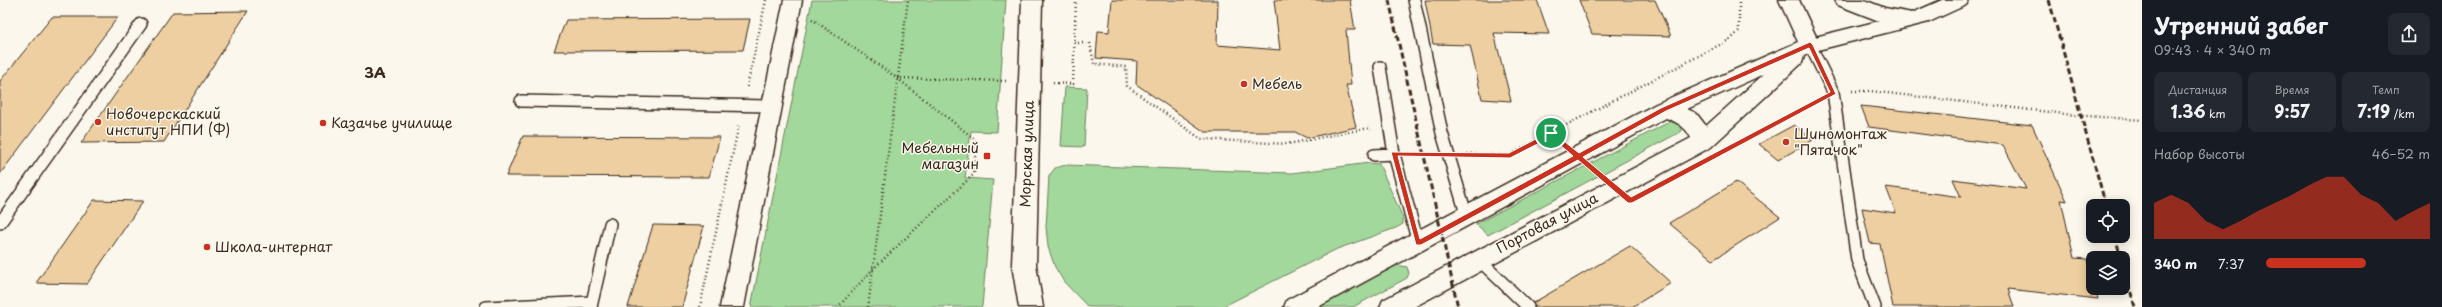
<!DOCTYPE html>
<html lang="ru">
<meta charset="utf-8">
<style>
body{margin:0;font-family:"Playpen Sans",sans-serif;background:#242831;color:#f1f3f6;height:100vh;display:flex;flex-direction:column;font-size:15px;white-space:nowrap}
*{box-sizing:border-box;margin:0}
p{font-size:13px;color:#9ea1a6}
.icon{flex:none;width:22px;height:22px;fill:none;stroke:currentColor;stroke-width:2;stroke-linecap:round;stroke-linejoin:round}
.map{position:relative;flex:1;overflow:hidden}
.sheet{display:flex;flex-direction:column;background:#171b24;width:300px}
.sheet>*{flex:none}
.tools{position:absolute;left:2086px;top:199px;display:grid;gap:8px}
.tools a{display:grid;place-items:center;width:44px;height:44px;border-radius:8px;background:#171b24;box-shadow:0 2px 10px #0003;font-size:20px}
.pin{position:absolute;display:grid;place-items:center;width:34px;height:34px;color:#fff;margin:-17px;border:2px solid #fff;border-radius:50%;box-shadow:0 1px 4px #0007}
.round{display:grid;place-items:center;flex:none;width:42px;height:42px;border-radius:8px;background:#242831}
.head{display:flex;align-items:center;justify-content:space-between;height:68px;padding:0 12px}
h1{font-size:22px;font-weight:700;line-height:30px}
.stats{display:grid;grid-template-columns:repeat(3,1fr);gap:6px;height:68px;padding:4px 12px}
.stats div{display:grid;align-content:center;border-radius:8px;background:#242831;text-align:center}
.stats b{font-size:17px;font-weight:700}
.stats small{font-size:11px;font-weight:400}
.stats p{font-size:11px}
.chart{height:112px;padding:8px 12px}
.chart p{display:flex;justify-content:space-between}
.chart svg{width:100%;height:72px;margin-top:4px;fill:#c8321e;opacity:.7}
ul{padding:0 12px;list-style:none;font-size:13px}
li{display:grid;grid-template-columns:64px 48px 1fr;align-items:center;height:30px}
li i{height:10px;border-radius:5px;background:#c8321e}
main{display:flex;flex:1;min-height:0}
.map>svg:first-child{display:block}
.green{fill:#a2d89c;stroke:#6e815d}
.building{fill:#eecfa1;stroke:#3b2a1e}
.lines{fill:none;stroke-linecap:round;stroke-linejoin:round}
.lane-casing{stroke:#3b2a1e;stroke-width:14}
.street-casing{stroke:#3b2a1e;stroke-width:3}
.secondary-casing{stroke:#3b2a1e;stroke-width:3}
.primary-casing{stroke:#3b2a1e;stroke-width:3}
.path{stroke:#3b2a1e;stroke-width:2.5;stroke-dasharray:1 3;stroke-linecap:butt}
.lane{stroke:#fbf7ec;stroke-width:11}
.street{fill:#fbf7ec;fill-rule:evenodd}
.secondary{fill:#fbf7ec;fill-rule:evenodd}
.primary{fill:#fbf7ec;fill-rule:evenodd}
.rail{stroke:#3b2a1e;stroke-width:3;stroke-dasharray:6 3;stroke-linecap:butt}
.route{fill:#c8321e;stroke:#fff;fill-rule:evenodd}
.poi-dot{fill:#c8321e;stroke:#fbf7ec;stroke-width:1.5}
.labels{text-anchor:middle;stroke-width:3;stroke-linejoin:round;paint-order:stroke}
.poi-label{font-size:14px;fill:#3b2a1e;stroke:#fbf7ec;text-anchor:start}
.street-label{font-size:14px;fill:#3b2a1e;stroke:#fbf7ec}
.neighbourhood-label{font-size:15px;font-weight:bold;fill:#3b2a1e;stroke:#fbf7ec}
</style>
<main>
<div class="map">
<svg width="2142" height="307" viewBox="0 0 2142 307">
<rect width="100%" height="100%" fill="#fbf7ec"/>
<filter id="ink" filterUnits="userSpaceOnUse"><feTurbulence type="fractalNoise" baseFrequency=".025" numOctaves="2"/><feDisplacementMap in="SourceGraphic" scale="8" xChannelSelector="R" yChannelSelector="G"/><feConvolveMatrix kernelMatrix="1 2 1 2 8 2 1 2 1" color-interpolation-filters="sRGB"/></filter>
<g filter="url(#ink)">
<path class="green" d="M812,0h194l-9,132 -26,-1 -6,47 28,2 -11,127h-231z
M1065,87l22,1 -3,59 -23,-1z
M1671,121l10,3 1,7 -194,104 -12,-11z
M1369,163l10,1 24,54v6l-7,4 -59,21 -115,58h-134l-24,-25 -9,-15 -7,-20 -2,-20 3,-51 6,-8 11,-3 226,8z
M1396,265l11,2 2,6 -2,5 -54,29h-37z"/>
<path class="building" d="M1112,0h106l-1,45 63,5 -6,-50h76l5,30h-9l5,55h-5l10,42 -49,11 -12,-6h-90l-69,-48 1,-23 -41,-3 2,-27 11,1z
M1425,0h112l12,34 -55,-1 17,68 -29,-2 -12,-54 -37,-1z
M1579,0h76l16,36 -79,-2z
M248,11l-84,131 -83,1 92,-131z
M52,17h66l-118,157v-93z
M750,19l-7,31 -189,1 12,-31z
M1861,106l171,19 35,76 -6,-1 13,58 13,1 6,29h2l3,11 -90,-10 6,18h-121l-13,-63 -10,-1 -8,-35 34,5 -10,-26 75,10 -8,-18 73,10 -23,-44 -134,-18z
M1794,125l19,15 -35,20 -19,-16z
M523,136l197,1 -11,40 -203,-1z
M1736,182l44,35 -67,43 -44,-37z
M94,200l49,1 -56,83 -51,-1z
M653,225l51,1 -22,81h-54z
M1630,246l41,37 -39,24h-97l-2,-4z"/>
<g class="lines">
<g class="lane-casing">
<path id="lane" d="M1414,0l28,133 25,84
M1810,45l23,47 24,168 18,47
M1380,67l14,87 24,89
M521,101l251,5
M1374,155l20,-1
M0,223l141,-199
M1478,259l50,48
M486,307l106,-5
M591,307l19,-83"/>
</g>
<g class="street-casing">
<path id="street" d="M784,0h18l-58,307h-24z"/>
</g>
<g class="secondary-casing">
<path id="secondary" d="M1022,0h20l-6,265 7,42h-24l-7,-42z
M1835,0h29l21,8 27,5 30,-13h27l-3,5 -37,17 -119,30 -7,-2 -3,-5 3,-5 76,-19 -41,-16z"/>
</g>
<g class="primary-casing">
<path id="primary" d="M1779,0h20l21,45 -3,5 -13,6 -2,7 -91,84 -297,160h-34l3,-7 308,-162c-5,-11 -14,-16 -25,-20l-348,189h-34l3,-7 369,-196 142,-62zM1764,74l-58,52 -10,-13 -9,-4z"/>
</g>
<path class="path" d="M812,19l85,59 79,62 -2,34 -101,95 -35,38
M1074,43h16l4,21 32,3 1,19 74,53 87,5 81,-16 2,2
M897,78l109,3
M1053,83l20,1 3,-84
M747,87l19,-87
M1852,91h18l204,24 68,5
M1559,140l-8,-7 180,-94 8,-8v-31
M1735,145l81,-43
M1413,154l15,-1
M1467,154l43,1 41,-22
M700,307l39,-183
M868,307l40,-307"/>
<use href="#lane" class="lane"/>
<use href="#street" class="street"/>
<use href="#secondary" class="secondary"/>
<use href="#primary" class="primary"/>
<path class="rail" d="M1389,0l69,307
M2049,0l57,206
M2115,236l6,22
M2123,266l12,41"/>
</g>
</g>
<path class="route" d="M1810,42l3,3 23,49 -204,109h-4l-50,-43 -157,85h-5l-25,-93 118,1 42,-22 28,22 82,-45zM1809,48l21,44 -199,105 -48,-40 83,-46zM1551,137l22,19 -153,83 -22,-83 112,2z"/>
<g class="poi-dot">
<circle cx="1244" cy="84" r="4"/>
<circle cx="98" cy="122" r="4"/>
<circle cx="323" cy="123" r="4"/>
<circle cx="1786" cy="142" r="4"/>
<rect x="983" y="152" width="8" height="8" rx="2"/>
<circle cx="207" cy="247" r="4"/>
</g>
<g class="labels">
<g class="poi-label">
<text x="1252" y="89">Мебель</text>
<text x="106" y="119">Новочерскаский<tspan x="106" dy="16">институт НПИ (Ф)</tspan></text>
<text x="331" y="128">Казачье училище</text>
<text x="1794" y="139">Шиномонтаж<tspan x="1794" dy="16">"Пятачок"</tspan></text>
<text x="979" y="153" text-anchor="end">Мебельный<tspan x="979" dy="16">магазин</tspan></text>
<text x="215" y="252">Школа-интернат</text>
</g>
<g class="street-label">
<text transform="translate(1027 154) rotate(-88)" y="5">Морская улица</text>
<text transform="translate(1547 223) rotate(-28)" y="5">Портовая улица</text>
</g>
<g class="neighbourhood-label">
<text x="375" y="78">3А</text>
</g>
</g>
</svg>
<div class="tools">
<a><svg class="icon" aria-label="locate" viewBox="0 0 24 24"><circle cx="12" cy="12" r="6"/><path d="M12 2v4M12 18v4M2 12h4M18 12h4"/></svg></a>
<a><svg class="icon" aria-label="layers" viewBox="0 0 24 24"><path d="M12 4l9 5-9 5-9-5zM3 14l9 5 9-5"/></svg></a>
</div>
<div class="pin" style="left:1551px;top:133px;background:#1e9e55"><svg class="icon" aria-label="arrive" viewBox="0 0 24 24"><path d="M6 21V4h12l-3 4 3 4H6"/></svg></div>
</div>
<section class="sheet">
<div class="head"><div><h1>Утренний забег</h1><p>09:43 · 4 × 340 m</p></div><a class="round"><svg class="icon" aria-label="share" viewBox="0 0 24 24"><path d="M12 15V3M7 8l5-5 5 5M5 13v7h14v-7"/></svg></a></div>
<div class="stats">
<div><p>Дистанция</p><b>1.36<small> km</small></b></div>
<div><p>Время</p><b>9:57</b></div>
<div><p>Темп</p><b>7:19<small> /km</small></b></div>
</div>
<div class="chart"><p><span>Набор высоты</span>46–52 m</p>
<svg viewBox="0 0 160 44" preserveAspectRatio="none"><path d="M0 44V22L10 17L20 22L30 33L40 38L50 33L60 27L70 22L80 17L90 11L100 6L110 6L120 17L130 22L140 33L150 27L160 22V44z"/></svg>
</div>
<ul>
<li><b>340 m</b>7:37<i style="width:61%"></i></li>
</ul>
</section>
</main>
